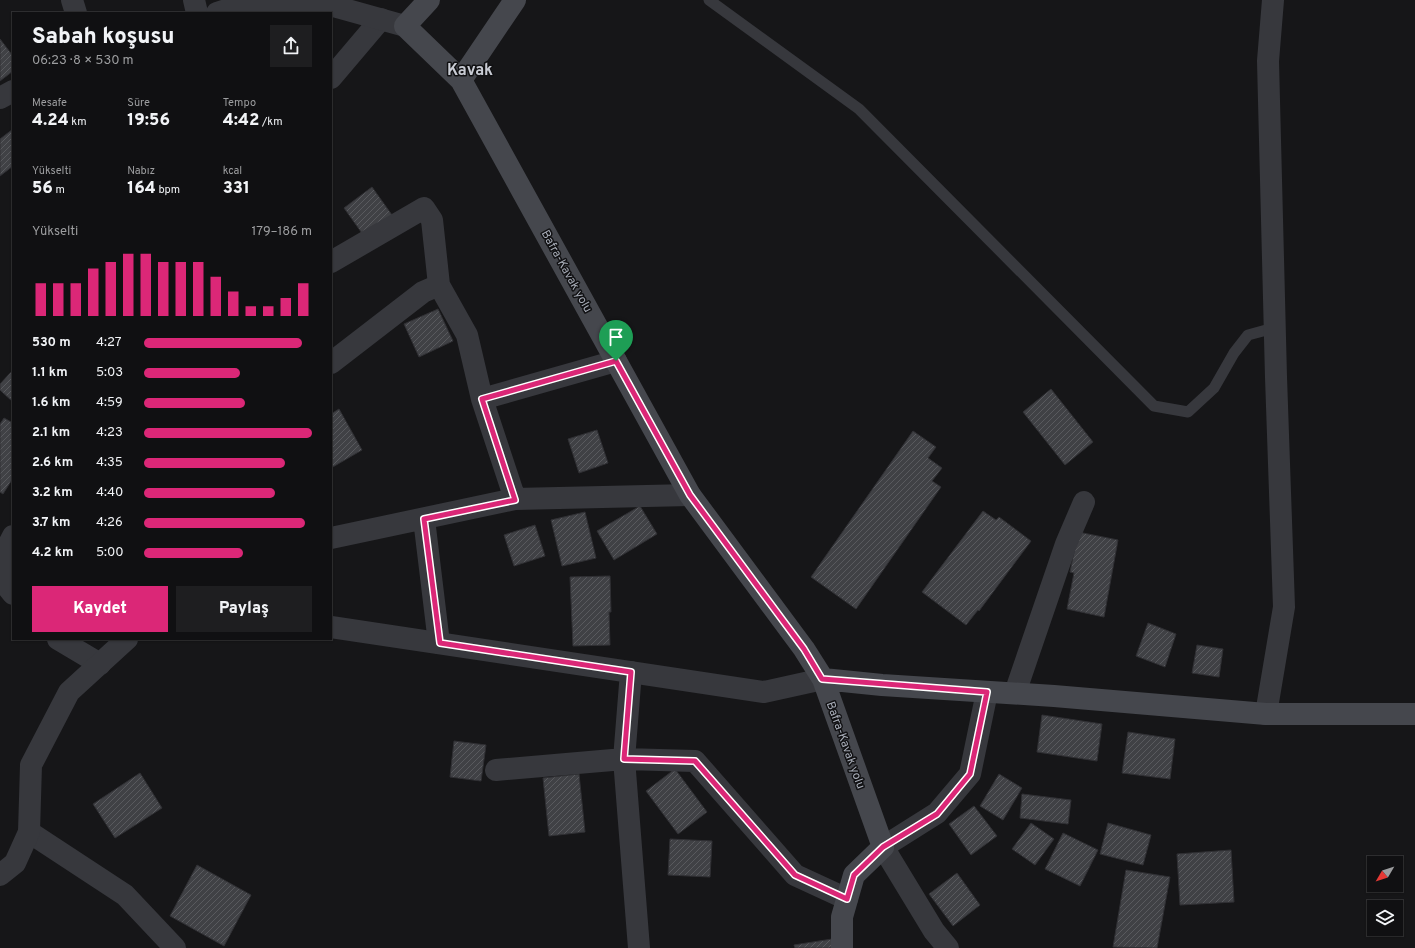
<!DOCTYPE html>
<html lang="tr">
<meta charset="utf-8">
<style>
body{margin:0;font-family:Overpass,sans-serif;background:#1e1e20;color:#f1f3f6;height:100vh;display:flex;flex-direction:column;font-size:15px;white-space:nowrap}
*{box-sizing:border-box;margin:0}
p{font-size:13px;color:#9c9d9f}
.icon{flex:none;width:22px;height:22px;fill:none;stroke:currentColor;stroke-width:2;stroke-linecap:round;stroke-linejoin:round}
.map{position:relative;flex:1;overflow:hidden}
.side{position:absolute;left:12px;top:12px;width:320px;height:628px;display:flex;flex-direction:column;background:#101012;border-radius:0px;box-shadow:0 1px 3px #0004,0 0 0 1px #303032}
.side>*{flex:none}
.needle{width:26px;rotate:231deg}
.buttons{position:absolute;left:1367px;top:856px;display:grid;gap:8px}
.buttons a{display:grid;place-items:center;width:36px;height:36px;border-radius:0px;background:#101012;box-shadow:0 1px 3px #0004,0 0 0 1px #303032;font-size:20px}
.pin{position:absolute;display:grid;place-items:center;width:34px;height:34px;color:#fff;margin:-41px -17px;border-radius:50% 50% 50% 0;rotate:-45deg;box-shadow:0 0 4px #0007}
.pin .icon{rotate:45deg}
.round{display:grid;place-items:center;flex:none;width:42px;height:42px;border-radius:0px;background:#1e1e20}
.head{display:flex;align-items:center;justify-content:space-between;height:68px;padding:0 20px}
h1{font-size:22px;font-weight:800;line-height:30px}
.metrics{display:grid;grid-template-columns:repeat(3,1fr);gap:6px;height:68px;padding:4px 20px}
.metrics div{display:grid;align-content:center}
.metrics b{font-size:17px;font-weight:800}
.metrics small{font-size:11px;font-weight:400}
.metrics p{font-size:11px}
.chart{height:112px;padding:8px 20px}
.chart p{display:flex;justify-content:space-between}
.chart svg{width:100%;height:72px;margin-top:4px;stroke:#db2777;stroke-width:6}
.cta{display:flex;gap:8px;margin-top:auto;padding:8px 20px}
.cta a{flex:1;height:46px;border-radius:0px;background:#db2777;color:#fff;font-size:16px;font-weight:800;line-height:46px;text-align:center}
.cta a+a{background:#1e1e20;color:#f1f3f6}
ul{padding:0 20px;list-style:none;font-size:13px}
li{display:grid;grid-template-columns:64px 48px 1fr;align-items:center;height:30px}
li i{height:10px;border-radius:5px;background:#db2777}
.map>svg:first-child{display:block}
.building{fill:url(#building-hatch);stroke:#303034}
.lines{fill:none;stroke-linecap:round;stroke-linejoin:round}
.service{stroke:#37383d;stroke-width:11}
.minor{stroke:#37383d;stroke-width:22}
.tertiary{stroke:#37383d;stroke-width:22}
.secondary{stroke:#45474d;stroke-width:22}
.route-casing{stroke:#fff;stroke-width:8}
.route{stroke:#db2777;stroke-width:5}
.labels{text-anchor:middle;stroke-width:3;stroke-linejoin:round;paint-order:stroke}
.street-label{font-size:12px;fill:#a8adb8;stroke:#111113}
.district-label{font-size:16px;font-weight:bold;fill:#c9ccd4;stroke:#111113}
</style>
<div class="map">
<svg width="1415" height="948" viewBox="0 0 1415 948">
<defs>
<pattern id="building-hatch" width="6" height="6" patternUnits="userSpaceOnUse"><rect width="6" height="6" fill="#404145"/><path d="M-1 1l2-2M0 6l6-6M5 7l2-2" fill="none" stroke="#595a5e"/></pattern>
</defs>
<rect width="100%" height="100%" fill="#161618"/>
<path class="building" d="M0,39l13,17v15l-13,10z
M13,129v37l-13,10v-37z
M372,187l20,28 -28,21 -20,-28z
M438,309l15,32 -34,16 -15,-33z
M13,370v32l-13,-12v-6z
M1051,389l42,53 -28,23 -42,-53z
M339,409l23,41 -31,18v-54z
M4,418l9,5v55l-10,16 -3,-2v-68z
M597,430l11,33 -29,10 -11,-34z
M913,431l23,16 -8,11 14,10 -10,13 9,6 -85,122 -45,-32z
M640,506l17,28 -43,26 -17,-29z
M983,511l13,9 3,-3 32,24 -52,70 -1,-1 -12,15 -44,-33z
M585,512l11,46 -34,8 -11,-46z
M535,525l10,31 -31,10 -10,-31z
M1078,532l40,8 -14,77 -37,-8 7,-36 -4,-1z
M610,576l1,36h-2l1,33 -37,1 -3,-69z
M1148,623l28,11 -11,33 -29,-11z
M1197,645l26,4 -4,28 -27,-4z
M1042,715l60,9 -5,37 -60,-9z
M1128,732l47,7 -5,40 -48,-6z
M454,741l32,4 -5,36 -31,-4z
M675,769l32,43 -29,22 -32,-43z
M140,773l22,35 -47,30 -22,-34z
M579,774l6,58 -36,4 -6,-58z
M999,774l23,14 -19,32 -23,-14z
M1022,794l49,6 -3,24 -48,-6z
M974,806l23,30 -26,19 -22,-31z
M1031,823l23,16 -19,26 -23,-16z
M1108,823l43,12 -8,30 -43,-11z
M1063,833l35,17 -18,36 -35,-17z
M670,839l42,2 -2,36 -42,-2z
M1231,850l3,52 -54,3 -3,-51z
M197,865l54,30 -27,51 -54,-30z
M1126,870l44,7 -13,71 -44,-1z
M957,873l23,32 -27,21 -24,-32z
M832,939l2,9h-39l-1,-3z"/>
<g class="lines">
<path class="service" d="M709,0l150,109 295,297 34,6 26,-24 20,-35 14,-18 26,-7"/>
<path class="minor" d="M72,0l4,13
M194,0l3,13
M331,78l50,-59
M331,262l93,-54 8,12 7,65 28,50 15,64 33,100
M331,363l92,-71 16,-7
M482,399l134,-38
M424,519l15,124
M331,538l184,-39 175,-4
M0,561l13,-25
M0,563l9,26 4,5
M58,639l42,25
M631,672l-7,87 15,189
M1015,693l51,-149 18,-42
M496,770l128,-11 71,2 100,114 52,24
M29,832l96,63 50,53
M948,948l-14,-17 -51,-84 54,-34 33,-39 17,-82"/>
<path class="tertiary" d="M217,13l24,-8 92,1 72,20
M0,98l13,-7
M331,627l433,65 59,-13
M1266,714l18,-107 -8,-230 -8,-316 5,-61
M0,875l15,-12 14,-31 2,-67 38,-73 58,-53"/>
<path class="secondary" d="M429,0l-24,26 56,54 229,415 114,154 19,30 60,168 -29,28 -12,42v31
M461,80l54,-80
M823,679l59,6 172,11 212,18h149"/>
</g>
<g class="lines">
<g class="route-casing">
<path id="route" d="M616,361l74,134 114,154 18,30 165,13 -17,82 -33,40 -54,33 -29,28 -7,24 -52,-24 -100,-114 -71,-2 7,-87 -191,-29 -16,-124 91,-19 -33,-101z"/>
</g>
<use href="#route" class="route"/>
</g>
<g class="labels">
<g class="street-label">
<text transform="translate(567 271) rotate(61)" y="4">Bafra-Kavak yolu</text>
<text transform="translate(846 745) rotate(70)" y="4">Bafra-Kavak yolu</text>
</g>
<g class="district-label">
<text x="470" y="75">Kavak</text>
</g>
</g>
</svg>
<div class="buttons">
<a><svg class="needle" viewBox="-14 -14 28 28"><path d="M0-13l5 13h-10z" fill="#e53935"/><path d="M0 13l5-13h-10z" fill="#9c9d9f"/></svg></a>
<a><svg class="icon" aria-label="layers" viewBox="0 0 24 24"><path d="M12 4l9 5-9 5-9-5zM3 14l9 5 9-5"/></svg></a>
</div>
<div class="pin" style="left:616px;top:361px;background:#1e9e55"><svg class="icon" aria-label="arrive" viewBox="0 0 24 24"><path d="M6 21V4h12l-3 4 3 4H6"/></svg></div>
<section class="side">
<div class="head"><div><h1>Sabah koşusu</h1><p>06:23 · 8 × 530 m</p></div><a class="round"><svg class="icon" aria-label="share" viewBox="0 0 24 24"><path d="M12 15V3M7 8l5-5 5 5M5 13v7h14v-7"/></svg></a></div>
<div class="metrics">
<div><p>Mesafe</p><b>4.24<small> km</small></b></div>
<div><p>Süre</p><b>19:56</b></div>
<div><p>Tempo</p><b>4:42<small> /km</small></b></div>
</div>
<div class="metrics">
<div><p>Yükselti</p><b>56<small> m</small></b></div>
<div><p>Nabız</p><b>164<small> bpm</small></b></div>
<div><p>kcal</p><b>331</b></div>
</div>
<div class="chart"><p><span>Yükselti</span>179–186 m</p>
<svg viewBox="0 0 160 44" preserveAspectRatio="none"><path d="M5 44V24M15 44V24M25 44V24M35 44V15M45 44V11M55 44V6M65 44V6M75 44V11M85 44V11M95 44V11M105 44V20M115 44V29M125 44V38M135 44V38M145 44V33M155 44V24"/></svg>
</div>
<ul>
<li><b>530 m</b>4:27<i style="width:94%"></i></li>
<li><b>1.1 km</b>5:03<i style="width:57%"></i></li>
<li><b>1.6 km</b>4:59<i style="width:60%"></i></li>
<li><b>2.1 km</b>4:23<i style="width:100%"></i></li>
<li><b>2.6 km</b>4:35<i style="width:84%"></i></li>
<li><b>3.2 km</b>4:40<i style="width:78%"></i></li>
<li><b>3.7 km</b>4:26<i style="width:96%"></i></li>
<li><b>4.2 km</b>5:00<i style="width:59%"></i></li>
</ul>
<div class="cta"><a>Kaydet</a><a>Paylaş</a></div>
</section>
</div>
